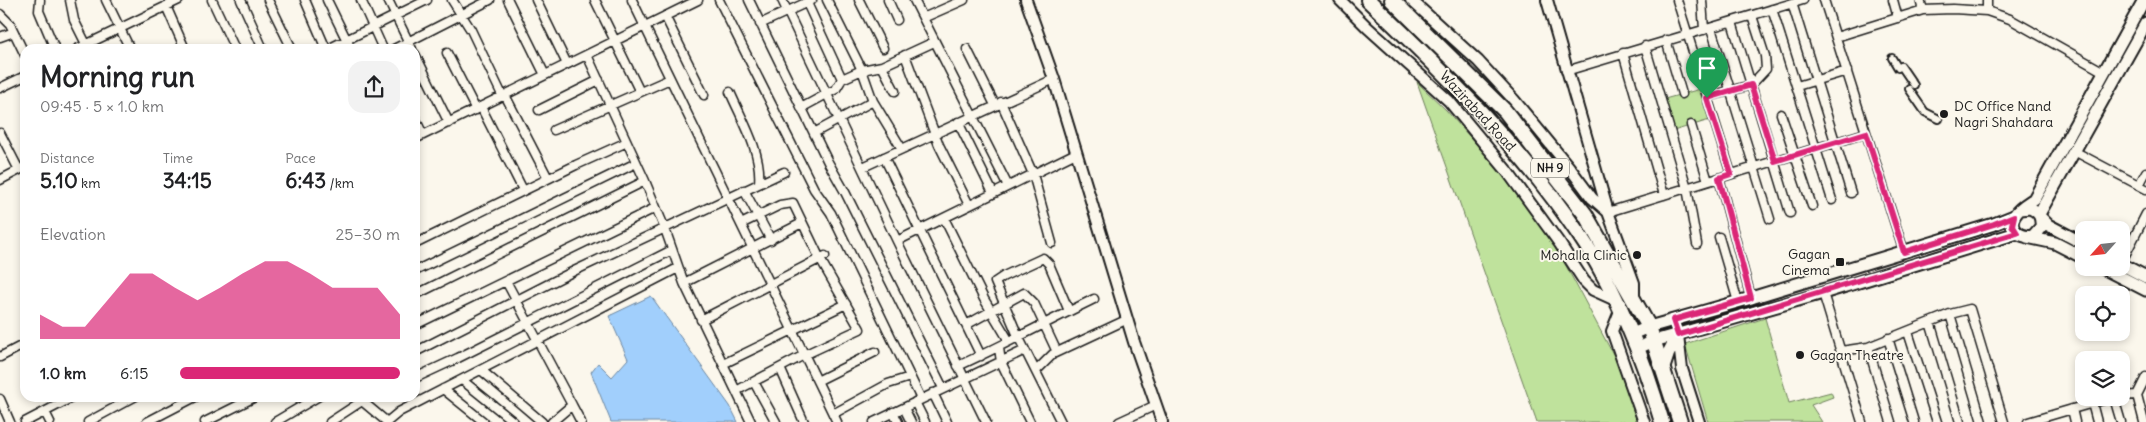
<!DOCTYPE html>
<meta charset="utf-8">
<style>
body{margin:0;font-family:Delius,sans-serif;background:#f2f2f2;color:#202124;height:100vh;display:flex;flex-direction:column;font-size:19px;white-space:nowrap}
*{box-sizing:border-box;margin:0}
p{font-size:16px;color:#757577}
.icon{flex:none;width:28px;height:28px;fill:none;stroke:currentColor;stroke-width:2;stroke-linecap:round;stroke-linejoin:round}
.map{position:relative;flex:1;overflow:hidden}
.sheet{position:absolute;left:20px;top:44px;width:400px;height:358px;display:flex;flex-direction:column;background:#fff;border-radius:15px;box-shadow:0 2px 8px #0003}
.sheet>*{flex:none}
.needle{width:32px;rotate:243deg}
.buttons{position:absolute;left:2075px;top:221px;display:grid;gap:10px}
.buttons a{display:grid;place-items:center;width:55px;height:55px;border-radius:10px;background:#fff;box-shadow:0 2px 8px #0003;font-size:25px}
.pin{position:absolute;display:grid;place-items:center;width:42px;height:42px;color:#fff;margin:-51px -21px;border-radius:50% 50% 50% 0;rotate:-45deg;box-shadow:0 0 5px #0007}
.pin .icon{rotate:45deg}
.round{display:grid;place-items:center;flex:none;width:52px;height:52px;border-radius:15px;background:#f2f2f2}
.head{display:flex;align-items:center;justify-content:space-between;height:85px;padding:0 20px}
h1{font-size:28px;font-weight:700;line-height:38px}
.metrics{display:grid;grid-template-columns:repeat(3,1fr);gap:8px;height:85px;padding:5px 20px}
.metrics div{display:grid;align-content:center}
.metrics b{font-size:21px;font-weight:700}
.metrics small{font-size:14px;font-weight:400}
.metrics p{font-size:14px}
.chart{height:140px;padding:10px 20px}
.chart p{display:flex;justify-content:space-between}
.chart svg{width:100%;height:90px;margin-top:5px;fill:#db2777;opacity:.7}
ul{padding:0 20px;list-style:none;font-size:16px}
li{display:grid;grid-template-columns:80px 60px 1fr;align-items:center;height:38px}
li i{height:12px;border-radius:6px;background:#db2777}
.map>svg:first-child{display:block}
.green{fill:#bfe29c;stroke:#6e7f5c}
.water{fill:#a1cffc;stroke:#6c87a2}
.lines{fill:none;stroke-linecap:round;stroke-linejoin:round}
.pedestrian-casing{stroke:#1c1c1c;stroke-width:10}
.minor-casing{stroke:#1c1c1c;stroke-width:11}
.tertiary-casing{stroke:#1c1c1c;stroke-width:14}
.secondary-casing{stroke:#1c1c1c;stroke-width:15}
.primary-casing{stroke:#1c1c1c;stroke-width:16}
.trunk-casing{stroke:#1c1c1c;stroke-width:18}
.pedestrian{stroke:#fbf7ec;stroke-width:6}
.minor{stroke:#fbf7ec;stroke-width:8}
.tertiary{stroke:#fbf7ec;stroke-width:10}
.secondary{stroke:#fbf7ec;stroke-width:11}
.primary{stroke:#fbf7ec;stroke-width:12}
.trunk{stroke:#fbf7ec;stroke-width:14}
.route-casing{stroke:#fff;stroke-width:10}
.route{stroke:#db2777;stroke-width:6}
.poi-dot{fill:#1c1c1c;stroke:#fbf7ec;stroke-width:2}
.labels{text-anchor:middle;stroke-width:4;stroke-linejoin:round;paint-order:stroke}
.shield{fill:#fbf7ec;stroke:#5f5e5a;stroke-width:1}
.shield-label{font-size:12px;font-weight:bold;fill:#1c1c1c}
.poi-label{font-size:14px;fill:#1c1c1c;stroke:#fbf7ec;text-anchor:start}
.street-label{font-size:14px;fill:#1c1c1c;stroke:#fbf7ec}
</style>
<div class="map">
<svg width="2146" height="422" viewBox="0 0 2146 422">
<rect width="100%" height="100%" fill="#fbf7ec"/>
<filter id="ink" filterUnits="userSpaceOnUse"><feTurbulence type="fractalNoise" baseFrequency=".02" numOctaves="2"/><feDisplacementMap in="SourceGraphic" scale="10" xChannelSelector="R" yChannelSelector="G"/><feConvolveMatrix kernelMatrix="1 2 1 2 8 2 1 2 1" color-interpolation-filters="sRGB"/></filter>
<g filter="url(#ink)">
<path class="green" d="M1417,82l29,28 63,71 47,66 66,124 15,51h-100z
M1704,88l9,31 -43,13 -9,-32z
M1765,318l24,85 42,-11 2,5 -22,8 11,17h-114l-23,-78z"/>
<path class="water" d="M651,296l79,110 8,16h-127l-20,-50 7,-9 14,14 16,-18 -19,-43z"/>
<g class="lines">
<g class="pedestrian-casing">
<path id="pedestrian" d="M1892,58l6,10 3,-2 13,19
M1909,89l16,23 14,7"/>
</g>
<g class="minor-casing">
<path id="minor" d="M40,0l-1,11 16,38
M70,0l4,20 12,24
M106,0l24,49
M212,0l23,49
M241,0l22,49
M268,0l24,49
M305,0l21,49
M327,0l24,49
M361,0l22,49
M388,0l24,49
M452,0l19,30 31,65h3l43,83
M508,0l37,75
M536,0l31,64
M595,0l45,92
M632,0l205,422
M719,0l95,189 17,24 90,186
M749,0l79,162 17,30 98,196
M782,0l115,241 89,181
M827,0l35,70 11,31 29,48
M859,0l24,48
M888,0l9,20
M914,0l94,186
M1677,0l54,174
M1702,0l2,30
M1824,0l80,252
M1893,0l5,18
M1920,0l3,10
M807,3l35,76
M1792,3l59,190
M166,6l19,43
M1772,9l60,191
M1987,11v-11
M0,14l10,10 15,31
M665,16l39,79
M923,18l41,-18
M1732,22l58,191
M760,24l52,-24
M1711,28l59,191
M0,37l14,-5
M1836,37l87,-27 30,-1 34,2 23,8 94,53
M1666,40l16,54
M1645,46l42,142 10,56
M77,49l102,-49
M328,49l99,-49
M394,49l96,-49
M967,49l28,56
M447,53l29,57
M1623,53l41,142
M415,54l34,69
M587,55l58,126 20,48 19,54 67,139
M905,55l34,90 30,60
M882,66l13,25
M1566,71l237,-71
M1797,86l50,-15
M0,88l25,-12
M730,92c12,28 32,60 29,91
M1707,97l44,-12 15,-16 -1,-13 -13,-40
M1001,102l32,72 19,69
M481,107l42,83
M801,108l35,-19 6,-10 20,-9 20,-4 52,-24
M539,110l60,-30
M1781,114l31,92
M415,118l8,17
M958,122l35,71
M1691,125l17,56
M554,130l116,-51
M0,133l19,37
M814,133l59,-32
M415,139l283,-139
M2074,151l72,38
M884,157l97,199
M863,167l191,-88
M1719,178l32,120
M0,180l25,-13
M2139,185l7,-13
M744,190l27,50
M1608,212l258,-79
M944,218l40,81 25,42
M1719,237l19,65
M897,241l179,-88
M415,244l161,-79 51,-23
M2121,263l25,-49
M415,271l221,-108
M506,281l66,124
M684,283l116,-59
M1823,293l39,129
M415,295l230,-114
M1950,314l32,108
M701,320l124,-64
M1930,322l30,100
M415,325l240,-117
M966,325l58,-32 10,10 23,49
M1908,332l29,90
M1888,338l26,84
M1868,347l23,75
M999,348l2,14 29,60
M1841,351l27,-4 82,-33 20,-5 34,113
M415,352l159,-81 210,-99
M0,357l25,-13
M723,364l123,-60
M958,366c46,-21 91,-45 136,-67
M780,368l24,54
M481,370l61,52
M1036,371l17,-17 75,-35
M415,378l43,-20 214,-108
M462,380l52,42
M817,381l58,-29
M754,382l22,40
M443,389l41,33
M736,391l68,-36 56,-26 -40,-70 -27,-56 -13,2 -39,19
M933,393l14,29
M356,396l31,26
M2121,396l16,-1
M2114,398l7,24
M0,399l10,23
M915,402l10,20
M2092,403l5,19
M904,408l7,14
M2072,409l3,13
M45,412l5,10
M893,412l5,10
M833,414l55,-30 22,-7
M25,422l50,-26
M88,422l48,-26
M147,422l50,-26
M205,422l52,-26
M275,422l44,-26
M330,422l32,-21
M387,422l12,-10 279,-144
M552,422l20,-17 9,17
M874,422l151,-72
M1061,422l-43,-86 -23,-54 9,-6 39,-18 6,6 20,47
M1119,422l37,-17
M2028,422l82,-24
M2144,422l-7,-27 9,-18"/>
</g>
<g class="tertiary-casing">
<path id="tertiary" d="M1026,0l28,79 80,263 28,80
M1340,0l28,28 81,73 58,70 53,73 24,37 9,9 22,10
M1411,0l67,61 36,39 55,67 23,31 16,14
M1547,0l61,212 26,71v17
M1620,311l-8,20 32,91
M1673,320l5,15 4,34 17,53"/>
</g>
<g class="secondary-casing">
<path id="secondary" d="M2021,209l9,-1c9,4 12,9 11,19l-8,9c-13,3 -27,-8 -18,-21 4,-7 13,-12 19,-16l110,-199
M2039,214l107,-191
M2041,218l7,7 36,19
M2027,237l28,6 29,15
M2121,264l25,13
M2103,268l43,22
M1632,334l17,-7 102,-29 243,-74 20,-8
M1638,348l16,-7 169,-48 194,-60"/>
</g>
<g class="primary-casing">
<path id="primary" d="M1663,369l5,-15 10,-19"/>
</g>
<g class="trunk-casing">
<path id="trunk" d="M1368,0c77,73 153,147 212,236 38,56 63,121 82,186
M1392,0l113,111 80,103 64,113 31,95"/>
</g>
<use href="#pedestrian" class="pedestrian"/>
<use href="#minor" class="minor"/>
<use href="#tertiary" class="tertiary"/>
<use href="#secondary" class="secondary"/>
<use href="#primary" class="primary"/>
<use href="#trunk" class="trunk"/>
</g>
</g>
<g class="lines" filter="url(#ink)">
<g class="route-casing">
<path id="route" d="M1751,85l24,76 91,-28 38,119 90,-28 20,-8 -2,9 5,8 -339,102 -5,-15 78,-22 -32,-120 12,-4 -24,-76z"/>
</g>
<use href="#route" class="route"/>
</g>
<g class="poi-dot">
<circle cx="1944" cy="114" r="5"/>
<circle cx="1637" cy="255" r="5"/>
<rect x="1835" y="257" width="10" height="10" rx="2.5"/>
<circle cx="1800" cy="355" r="5"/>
</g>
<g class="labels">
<rect class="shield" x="1531" y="158.5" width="38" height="19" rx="4"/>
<g class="shield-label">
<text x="1550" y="172">NH 9</text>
</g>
<g class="poi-label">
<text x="1954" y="111">DC Office Nand<tspan x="1954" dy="16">Nagri Shahdara</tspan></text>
<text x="1830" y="259" text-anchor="end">Gagan<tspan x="1830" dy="16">Cinema</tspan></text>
<text x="1627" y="260" text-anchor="end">Mohalla Clinic</text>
<text x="1810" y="360">Gagan Theatre</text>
</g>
<g class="street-label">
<text transform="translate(1478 111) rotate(47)" y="5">Wazirabad Road</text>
</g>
</g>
</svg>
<div class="buttons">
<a><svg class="needle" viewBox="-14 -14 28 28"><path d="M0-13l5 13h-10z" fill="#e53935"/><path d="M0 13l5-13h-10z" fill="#757577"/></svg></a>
<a><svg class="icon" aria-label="locate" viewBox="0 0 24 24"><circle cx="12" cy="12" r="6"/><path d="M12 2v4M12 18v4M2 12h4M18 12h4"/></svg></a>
<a><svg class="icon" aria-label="layers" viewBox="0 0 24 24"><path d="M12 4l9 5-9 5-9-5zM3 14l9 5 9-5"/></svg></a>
</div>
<div class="pin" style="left:1707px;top:98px;background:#1e9e55"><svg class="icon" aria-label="arrive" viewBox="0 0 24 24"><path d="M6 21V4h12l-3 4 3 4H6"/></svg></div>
<section class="sheet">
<div class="head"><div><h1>Morning run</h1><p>09:45 · 5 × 1.0 km</p></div><a class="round"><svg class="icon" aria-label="share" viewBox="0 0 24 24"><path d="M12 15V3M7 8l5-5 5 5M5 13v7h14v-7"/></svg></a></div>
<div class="metrics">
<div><p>Distance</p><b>5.10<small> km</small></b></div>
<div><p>Time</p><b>34:15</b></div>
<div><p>Pace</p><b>6:43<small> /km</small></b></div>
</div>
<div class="chart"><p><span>Elevation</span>25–30 m</p>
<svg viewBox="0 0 160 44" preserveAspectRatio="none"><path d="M0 44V32L10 38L20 38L30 25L40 12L50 12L60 19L70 25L80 19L90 12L100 6L110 6L120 12L130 19L140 19L150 19L160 32V44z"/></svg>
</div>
<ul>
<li><b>1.0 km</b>6:15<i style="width:100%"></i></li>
</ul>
</section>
</div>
